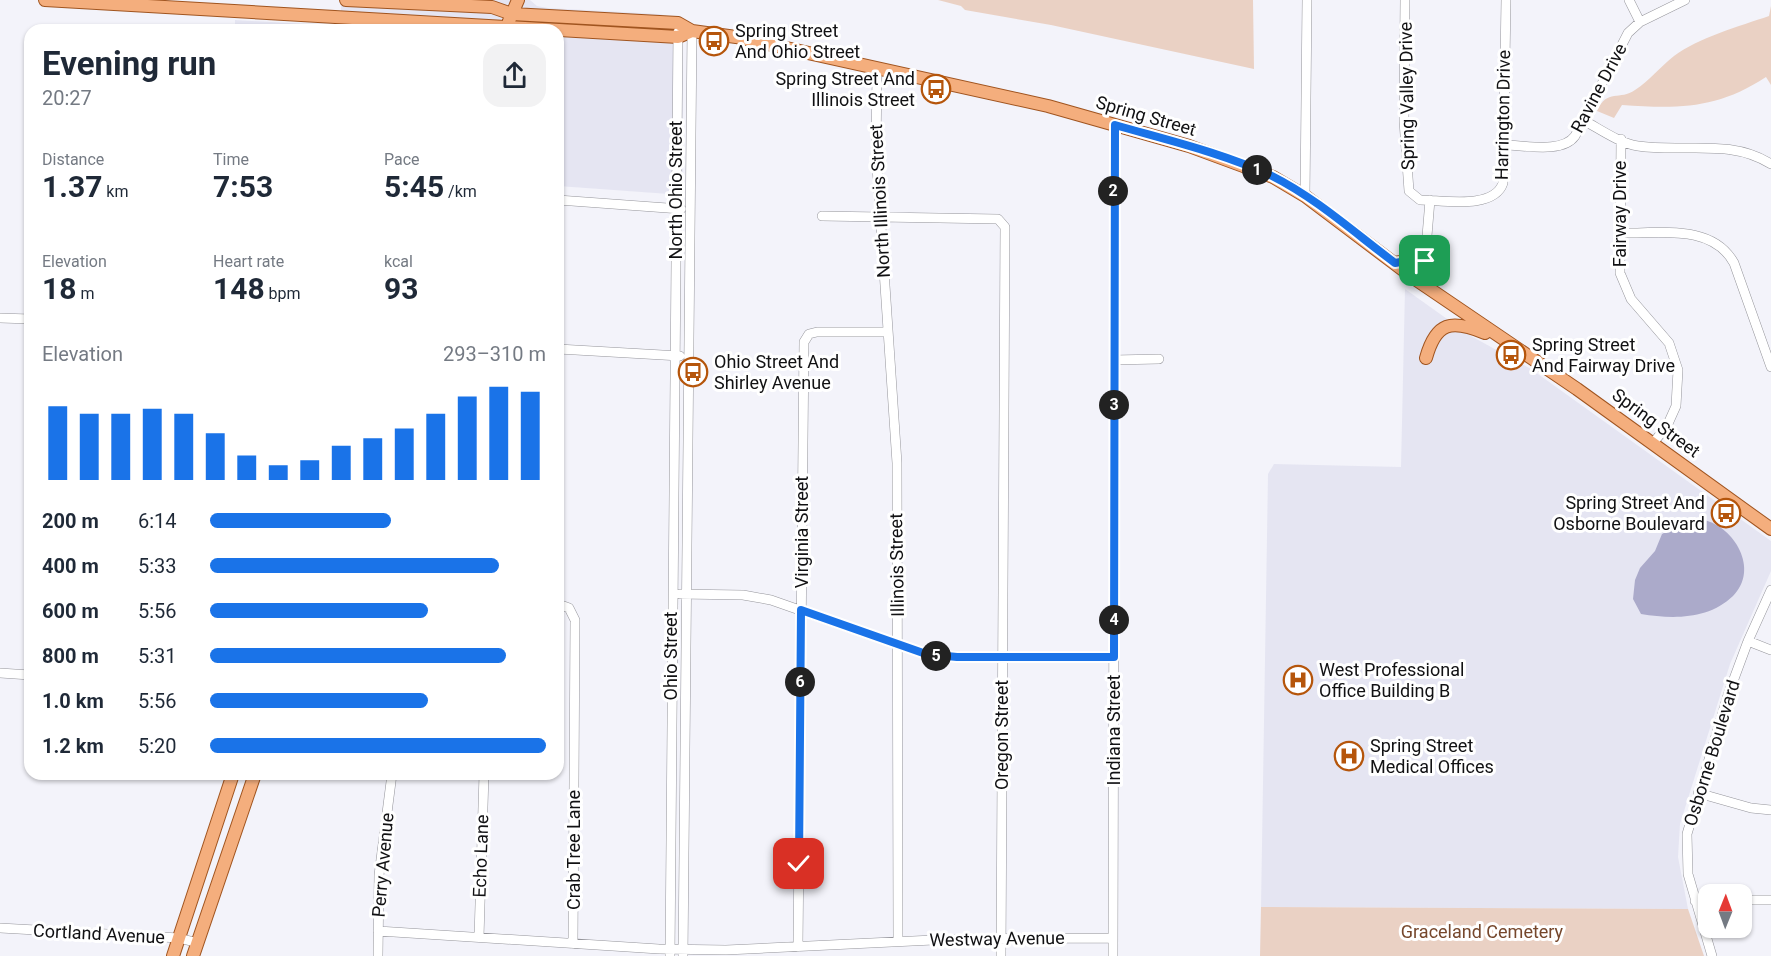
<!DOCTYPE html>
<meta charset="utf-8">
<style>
body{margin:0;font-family:Roboto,sans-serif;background:#f2f2f3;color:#1f2937;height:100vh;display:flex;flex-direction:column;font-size:22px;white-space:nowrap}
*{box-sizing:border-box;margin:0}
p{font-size:20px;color:#747a83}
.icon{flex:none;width:33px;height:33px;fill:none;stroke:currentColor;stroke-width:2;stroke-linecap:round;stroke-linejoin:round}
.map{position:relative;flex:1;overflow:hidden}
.drawer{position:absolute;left:24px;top:24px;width:540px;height:756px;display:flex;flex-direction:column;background:#fff;border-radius:18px;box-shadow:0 2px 4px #0004}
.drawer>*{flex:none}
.needle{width:39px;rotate:1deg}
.controls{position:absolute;left:1698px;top:884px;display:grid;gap:12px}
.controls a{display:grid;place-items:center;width:54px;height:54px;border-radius:12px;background:#fff;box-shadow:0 2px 4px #0004;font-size:30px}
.pin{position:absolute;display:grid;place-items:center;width:51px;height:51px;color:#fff;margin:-26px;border-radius:12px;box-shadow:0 3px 9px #0006}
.km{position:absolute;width:30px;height:30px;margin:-15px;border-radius:50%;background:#222;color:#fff;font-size:16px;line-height:30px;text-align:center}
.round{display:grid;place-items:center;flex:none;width:63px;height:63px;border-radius:18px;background:#f2f2f3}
.head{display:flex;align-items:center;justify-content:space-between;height:102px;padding:0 18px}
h1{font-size:33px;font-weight:700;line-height:45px}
.stats{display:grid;grid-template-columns:repeat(3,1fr);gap:9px;height:102px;padding:6px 18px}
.stats div{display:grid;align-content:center}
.stats b{font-size:30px;font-weight:700}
.stats small{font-size:16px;font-weight:400}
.stats p{font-size:16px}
.chart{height:168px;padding:12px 18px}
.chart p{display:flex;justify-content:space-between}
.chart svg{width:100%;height:108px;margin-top:6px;stroke:#1a73e8;stroke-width:6}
ul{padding:0 18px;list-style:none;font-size:20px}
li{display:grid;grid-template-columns:96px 72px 1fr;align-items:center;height:45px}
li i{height:15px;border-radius:8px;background:#1a73e8}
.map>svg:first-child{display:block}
.built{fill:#e5e5f2}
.green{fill:#ead1c4}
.water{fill:#abaaca}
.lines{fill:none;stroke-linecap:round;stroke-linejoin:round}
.minor-casing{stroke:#95959b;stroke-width:10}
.major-casing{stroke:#a0541f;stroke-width:14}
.minor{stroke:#fff;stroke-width:9}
.major{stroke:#f4ae7d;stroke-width:12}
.route-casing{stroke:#fff;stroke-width:12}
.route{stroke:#1a73e8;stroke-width:8}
.labels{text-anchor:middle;stroke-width:6;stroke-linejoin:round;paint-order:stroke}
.poi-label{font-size:18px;fill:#111113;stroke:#fff;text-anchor:start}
.street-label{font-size:18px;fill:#111113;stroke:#fff}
.park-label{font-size:18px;fill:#76472c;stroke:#fff}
</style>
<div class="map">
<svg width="1771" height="956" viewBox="0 0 1771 956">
<rect width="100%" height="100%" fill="#f3f3fa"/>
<path class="built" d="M341,0h189l7,6 11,2 111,6 23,5 1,176 -125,-9v-156h-323v-10l106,6z
M1405,289l66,47 60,33 240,172v30l-41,93 -50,160 -2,33 10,52 -427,-2 7,-433 6,-10 127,3z"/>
<path class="green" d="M938,0h315l1,69 -203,-44 -86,-15 -4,-4z
M1771,6v79l-5,-8c-49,32 -87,32 -144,28l-8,13 -17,-7c10,-23 23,-10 38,-21 14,-9 25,-23 39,-34 24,-18 66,-30 95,-40z
M1261,907l427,2 16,47h-444z"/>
<path class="water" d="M1704,520c30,7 56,49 29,76 -25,24 -61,23 -92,18l-8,-15 2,-19 5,-12 15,-17 7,-17 21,-11z"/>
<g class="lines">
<g class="minor-casing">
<path id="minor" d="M1405,0l-1,121 5,70 11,9c23,0 74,10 83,-17l3,-183
M1629,0l11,22
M877,70l-1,82 21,311 1,478
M1583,120c17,9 36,23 55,26 45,7 92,-8 133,18
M1621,139l-1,134 11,26 38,44 9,27 -2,36 -9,20 -14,17
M1504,145c20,0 58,9 71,-9l53,-103 12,-11 45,-22
M1305,196l2,-196
M558,200l123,9
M822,216l176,3 7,8 -4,729
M1619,233c40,1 93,-10 115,30l37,104
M1423,284l7,-84
M0,318l30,1
M558,349l122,7
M1114,360l45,-1
M680,594l63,1 28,5 154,54 31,3h158
M558,604l11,4 6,12 -2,324
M1748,641l23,9
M0,673l30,2
M1698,793l53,15 20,2
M1742,900h29
M1695,901l13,-1
M0,928l179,10 19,5
M378,931l281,18 67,1 228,-11 159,-1
M479,937l5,-163
M798,947l6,-605 5,-8 8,-2h71
M378,956l1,-81 13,-101
M670,956l8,-924
M683,956l9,-925
M1113,956l2,-831
M1712,956l-24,-82 -1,-40 41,-139 20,-54 23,-51"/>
</g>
<g class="major-casing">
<path id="major" d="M45,0l633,37 14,-6
M346,0l146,7 20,7 166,9 14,8 44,6 312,69 141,40 84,31 32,19 110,83 162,110 194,140
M509,21l9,-21
M1395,263l17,-3 14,-11
M1426,358c10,-36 25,-39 59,-25
M173,956l60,-182
M193,956l62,-182"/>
</g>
<use href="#minor" class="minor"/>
<use href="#major" class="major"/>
</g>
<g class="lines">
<g class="route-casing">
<path id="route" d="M799,864l2,-254 125,44 31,3h157l1,-532c52,15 108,28 157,51 44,22 84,58 123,87l17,-3 14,-11 -1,12"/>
</g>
<use href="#route" class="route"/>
</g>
<defs>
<g id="bus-ring" transform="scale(1.5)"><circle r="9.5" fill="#fff" stroke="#b5550b" stroke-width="1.5"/><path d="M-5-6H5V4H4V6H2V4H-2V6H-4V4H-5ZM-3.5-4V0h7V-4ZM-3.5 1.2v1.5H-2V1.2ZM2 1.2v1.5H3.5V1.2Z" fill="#b5550b"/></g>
<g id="hospital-ring" transform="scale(1.5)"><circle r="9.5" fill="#fff" stroke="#b5550b" stroke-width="1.5"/><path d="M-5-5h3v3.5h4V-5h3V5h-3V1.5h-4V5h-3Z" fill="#b5550b"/></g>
</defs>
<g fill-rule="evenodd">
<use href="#bus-ring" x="714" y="41"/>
<use href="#bus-ring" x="936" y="89"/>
<use href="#bus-ring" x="1511" y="355"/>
<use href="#bus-ring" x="693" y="372"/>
<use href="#bus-ring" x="1726" y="513"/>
<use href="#hospital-ring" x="1298" y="680"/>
<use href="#hospital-ring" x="1349" y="756"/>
</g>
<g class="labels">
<g class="poi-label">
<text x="735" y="37">Spring Street<tspan x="735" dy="21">And Ohio Street</tspan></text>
<text x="915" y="85" text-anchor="end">Spring Street And<tspan x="915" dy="21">Illinois Street</tspan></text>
<text x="1532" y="351">Spring Street<tspan x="1532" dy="21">And Fairway Drive</tspan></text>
<text x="714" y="368">Ohio Street And<tspan x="714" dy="21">Shirley Avenue</tspan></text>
<text x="1705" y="509" text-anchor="end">Spring Street And<tspan x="1705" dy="21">Osborne Boulevard</tspan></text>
<text x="1319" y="676">West Professional<tspan x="1319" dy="21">Office Building B</tspan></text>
<text x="1370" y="752">Spring Street<tspan x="1370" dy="21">Medical Offices</tspan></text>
</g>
<g class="street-label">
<text transform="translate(1599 88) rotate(-62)" y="6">Ravine Drive</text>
<text transform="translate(1407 96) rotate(-91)" y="6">Spring Valley Drive</text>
<text transform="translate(1503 115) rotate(-89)" y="6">Harrington Drive</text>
<text transform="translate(1146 116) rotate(16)" y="6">Spring Street</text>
<text transform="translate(676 190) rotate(-90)" y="6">North Ohio Street</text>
<text transform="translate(880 201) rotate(-93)" y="6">North Illinois Street</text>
<text transform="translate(1620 214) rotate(-90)" y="6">Fairway Drive</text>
<text transform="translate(1656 423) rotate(36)" y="6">Spring Street</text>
<text transform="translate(802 532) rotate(-90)" y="6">Virginia Street</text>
<text transform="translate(897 565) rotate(-91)" y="6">Illinois Street</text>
<text transform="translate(671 656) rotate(-90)" y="6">Ohio Street</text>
<text transform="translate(1114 730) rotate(-90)" y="6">Indiana Street</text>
<text transform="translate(1002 735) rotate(-90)" y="6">Oregon Street</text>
<text transform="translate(1712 753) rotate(-73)" y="6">Osborne Boulevard</text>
<text transform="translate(574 850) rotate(-90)" y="6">Crab Tree Lane</text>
<text transform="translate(481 856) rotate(-88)" y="6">Echo Lane</text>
<text transform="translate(383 865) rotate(-85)" y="6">Perry Avenue</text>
<text transform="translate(99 934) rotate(3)" y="6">Cortland Avenue</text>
<text transform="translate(997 939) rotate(-1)" y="6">Westway Avenue</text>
</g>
<g class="park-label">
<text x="1482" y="938">Graceland Cemetery</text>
</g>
</g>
</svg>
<div class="controls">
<a><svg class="needle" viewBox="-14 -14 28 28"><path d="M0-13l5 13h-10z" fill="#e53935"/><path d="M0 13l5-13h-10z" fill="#747a83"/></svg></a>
</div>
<div class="pin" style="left:1425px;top:261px;background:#1e9e55"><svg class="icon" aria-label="arrive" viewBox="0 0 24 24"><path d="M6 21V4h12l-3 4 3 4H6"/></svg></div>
<div class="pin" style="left:799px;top:864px;background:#d93025"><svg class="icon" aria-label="check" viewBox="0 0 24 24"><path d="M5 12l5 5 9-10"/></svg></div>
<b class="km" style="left:1257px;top:170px">1</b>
<b class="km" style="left:1113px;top:191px">2</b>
<b class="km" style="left:1114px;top:405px">3</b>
<b class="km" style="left:1114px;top:620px">4</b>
<b class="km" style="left:936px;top:656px">5</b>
<b class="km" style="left:800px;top:682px">6</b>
<section class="drawer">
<div class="head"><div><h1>Evening run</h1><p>20:27</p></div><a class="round"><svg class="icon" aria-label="share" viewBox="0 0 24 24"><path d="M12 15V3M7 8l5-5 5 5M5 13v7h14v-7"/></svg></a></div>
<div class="stats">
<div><p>Distance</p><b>1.37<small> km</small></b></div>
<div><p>Time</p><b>7:53</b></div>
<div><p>Pace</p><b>5:45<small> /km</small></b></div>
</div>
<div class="stats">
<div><p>Elevation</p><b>18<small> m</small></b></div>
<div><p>Heart rate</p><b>148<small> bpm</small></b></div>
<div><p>kcal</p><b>93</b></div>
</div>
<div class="chart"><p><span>Elevation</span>293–310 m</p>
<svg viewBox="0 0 160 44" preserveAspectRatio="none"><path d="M5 44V14M15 44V17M25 44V17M35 44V15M45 44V17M55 44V25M65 44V34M75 44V38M85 44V36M95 44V30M105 44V27M115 44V23M125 44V17M135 44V10M145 44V6M155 44V8"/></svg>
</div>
<ul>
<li><b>200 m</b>6:14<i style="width:54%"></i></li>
<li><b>400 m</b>5:33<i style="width:86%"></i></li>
<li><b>600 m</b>5:56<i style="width:65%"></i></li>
<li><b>800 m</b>5:31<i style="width:88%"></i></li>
<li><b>1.0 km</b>5:56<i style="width:65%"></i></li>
<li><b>1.2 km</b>5:20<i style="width:100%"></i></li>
</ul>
</section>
</div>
